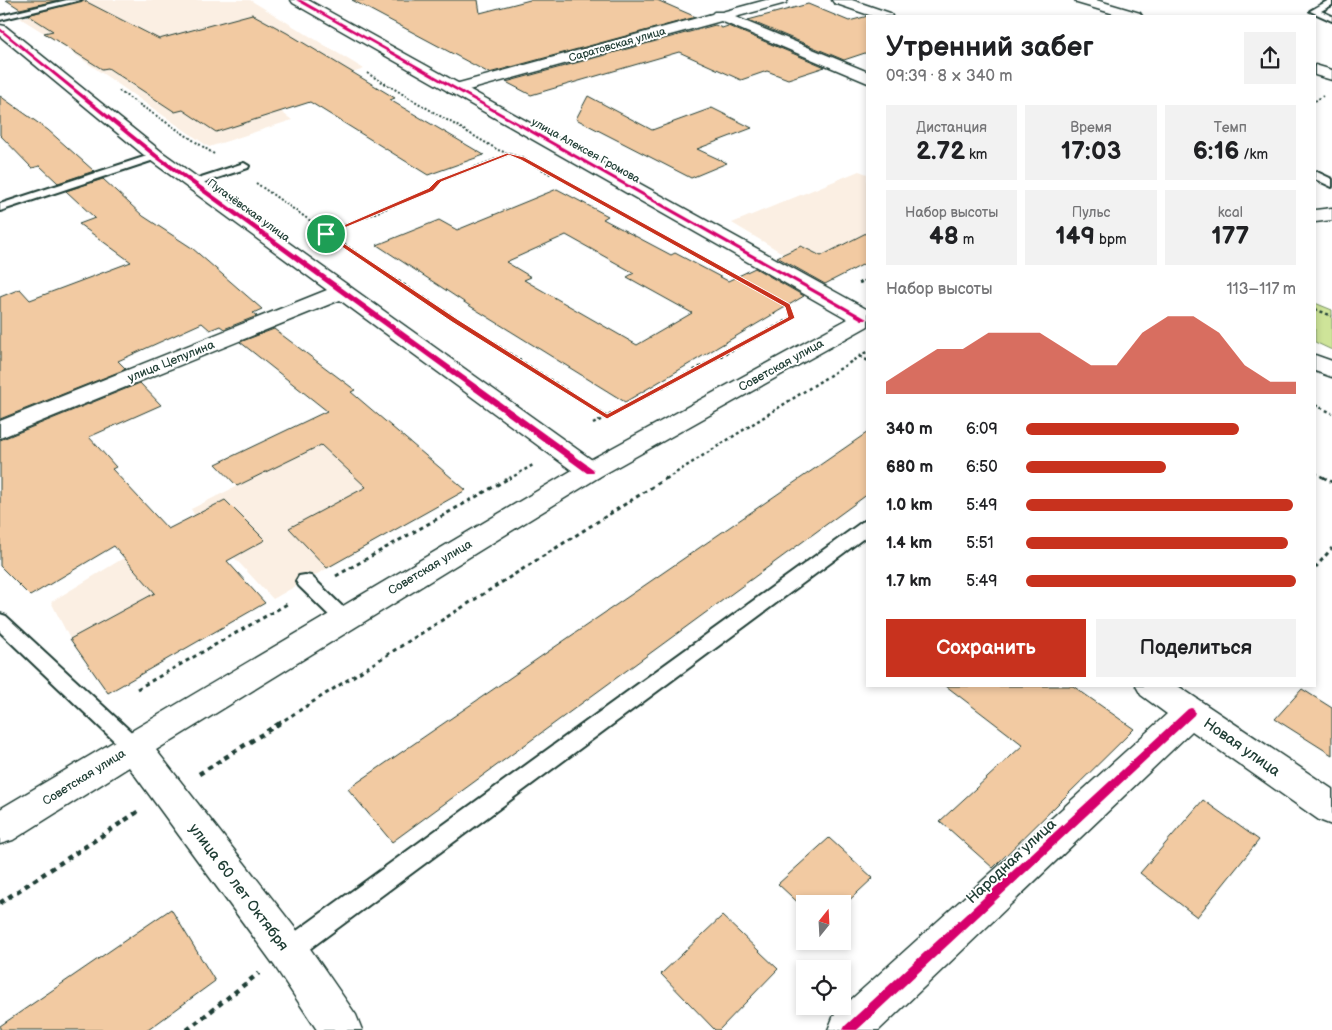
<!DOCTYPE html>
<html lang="ru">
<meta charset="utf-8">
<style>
body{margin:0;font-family:"Balsamiq Sans",sans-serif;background:#f2f2f2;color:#202124;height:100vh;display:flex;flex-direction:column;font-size:19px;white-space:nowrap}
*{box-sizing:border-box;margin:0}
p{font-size:16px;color:#757577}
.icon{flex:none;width:28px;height:28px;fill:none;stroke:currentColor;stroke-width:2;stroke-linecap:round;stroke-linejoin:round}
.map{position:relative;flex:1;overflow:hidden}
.side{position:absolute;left:866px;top:15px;width:450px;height:672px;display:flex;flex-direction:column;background:#fff;border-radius:0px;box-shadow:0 2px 8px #0003}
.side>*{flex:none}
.needle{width:32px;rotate:18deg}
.tools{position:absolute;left:796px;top:895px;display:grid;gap:10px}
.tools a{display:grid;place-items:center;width:55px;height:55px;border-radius:0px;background:#fff;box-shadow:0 2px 8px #0003;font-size:25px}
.pin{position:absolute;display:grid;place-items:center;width:42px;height:42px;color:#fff;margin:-21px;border:2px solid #fff;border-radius:50%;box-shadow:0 1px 5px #0007}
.round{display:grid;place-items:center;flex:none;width:52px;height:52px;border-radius:0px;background:#f2f2f2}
.head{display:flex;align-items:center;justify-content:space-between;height:85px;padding:0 20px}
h1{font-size:28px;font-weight:600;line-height:38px}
.stats{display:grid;grid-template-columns:repeat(3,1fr);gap:8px;height:85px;padding:5px 20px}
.stats div{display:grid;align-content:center;border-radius:0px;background:#f2f2f2;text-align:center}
.stats b{font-size:25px;font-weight:600}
.stats small{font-size:14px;font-weight:400}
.stats p{font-size:14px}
.chart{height:140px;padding:10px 20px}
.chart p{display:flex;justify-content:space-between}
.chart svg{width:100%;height:90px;margin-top:5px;fill:#c8321e;opacity:.7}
.action{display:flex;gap:10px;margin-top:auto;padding:10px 20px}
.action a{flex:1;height:58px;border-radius:0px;background:#c8321e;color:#fff;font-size:20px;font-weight:600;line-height:58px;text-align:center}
.action a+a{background:#f2f2f2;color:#202124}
ul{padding:0 20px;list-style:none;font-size:16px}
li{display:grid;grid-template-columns:80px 60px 1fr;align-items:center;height:38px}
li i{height:12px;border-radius:6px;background:#c8321e}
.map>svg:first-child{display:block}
.built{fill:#fbefe3}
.green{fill:#cee499;stroke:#769066}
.building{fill:#f2caa2;stroke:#1f3d34;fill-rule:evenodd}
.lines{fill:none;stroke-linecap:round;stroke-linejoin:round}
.lane-casing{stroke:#1f3d34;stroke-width:4}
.street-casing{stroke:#1f3d34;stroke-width:3}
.secondary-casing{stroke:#1f3d34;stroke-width:3}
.path-far3{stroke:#1f3d34;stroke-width:2;stroke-dasharray:2 2;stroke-linecap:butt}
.path-far2{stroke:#1f3d34;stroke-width:2.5;stroke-dasharray:3 3;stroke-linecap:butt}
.path-far1{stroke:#1f3d34;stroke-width:3;stroke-dasharray:4 4;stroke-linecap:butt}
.path{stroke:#1f3d34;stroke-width:4.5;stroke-dasharray:5 5;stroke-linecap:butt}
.lane{fill:#fff;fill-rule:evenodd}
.street{fill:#fff;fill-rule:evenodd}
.secondary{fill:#fff;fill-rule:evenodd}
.cycleway-casing{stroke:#fff;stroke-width:3}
.cycleway{fill:#d6006c;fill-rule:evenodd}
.route{fill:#c8321e;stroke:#fff;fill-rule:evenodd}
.labels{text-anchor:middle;stroke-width:4;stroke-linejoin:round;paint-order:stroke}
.far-street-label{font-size:11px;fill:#1f3d34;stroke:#fff}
.street-label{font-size:12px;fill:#1f3d34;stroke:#fff}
.near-street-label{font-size:15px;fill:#1f3d34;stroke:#fff}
</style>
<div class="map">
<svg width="1332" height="1030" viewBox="0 0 1332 1030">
<rect width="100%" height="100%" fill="#fff"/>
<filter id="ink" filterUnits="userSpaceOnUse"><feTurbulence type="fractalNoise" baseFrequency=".02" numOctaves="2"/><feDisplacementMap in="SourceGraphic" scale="10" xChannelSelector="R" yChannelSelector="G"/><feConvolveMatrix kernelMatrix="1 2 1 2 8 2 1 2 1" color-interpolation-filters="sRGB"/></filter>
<g filter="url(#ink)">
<path class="built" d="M91,0h159l114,69 -96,33 24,18 -83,27 -165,-114 -24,-15z
M859,171l8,3v58l-46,24 -20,-10 -17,8 -52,-31z
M358,398l108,92 -193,109 -78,-83 -4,-7 46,-23 -21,-22z
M188,519l35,38 -153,82 -19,-37z"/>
<path class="green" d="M1315,303l17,7v40l-17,-8z"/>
<path class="building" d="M6,0h53l-39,9z
M83,0l76,39 93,-25 35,19 108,65 -5,2 94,55 -56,20 -118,-73 -94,30 -33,-22 -8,2 -67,-44 -6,1 -58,-36 9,-2 -25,-16z
M352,0h126l2,13 50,-13h127l39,17 -207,56z
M808,4l41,17 19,-5v36l-24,8 -96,-40z
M715,25l7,3 6,-2 97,41 -37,12 -21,-8 -26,9 -62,-28 -148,43 -25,-13z
M0,96l48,34 46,41 -36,12 -18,-17 -8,2 -32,-33z
M588,96l64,34 60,-22 40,20 -55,21 30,14 -36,15 -115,-59z
M103,179l40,37 49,32 70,61 -9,4 4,3 -33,13 -4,-3 -10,4 -8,-7 -84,38 8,8 -126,50v-122l20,-8 10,11 101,-38 -52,-38 16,-6 -29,-27z
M557,189l51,27 -5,3 68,36 4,-2 53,28 27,-13 49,28 -179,106 -155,-96 -93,-61 62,-25 18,10zM566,235l68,38 -7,4 65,36 -55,32 -113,-65 7,-3 -25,-15z
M868,232v30l-43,22 -48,-27 24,-11 20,10z
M274,329l81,61 -4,2 115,98 -139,78 -38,-40 77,-41 -45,-42 -84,41 -21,-22 111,-53 -87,-69z
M140,383l21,22 -72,32 27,30 -4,2 56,60 57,-29 40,40 -38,21 38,42 -157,90 -38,-54 85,-46 -41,-47 -84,50 -30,-30v-126z
M868,432v62l-476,348 -44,-53z
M946,686h127l61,43 -141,139 -53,-47 83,-76z
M1302,689l30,19v47l-57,-36z
M1203,800l56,40 -62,77 -57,-44z
M829,838l44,40 -31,29v-3h-37v5l-27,-25z
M171,909l44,72 -67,49h-148v-4z
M722,916l56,53 -59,61h-4l-54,-56z"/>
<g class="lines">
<g class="lane-casing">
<path id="lane" d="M67,0h14l-81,20v-4z
M1329,0h3v5l-11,6 11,5v5l-22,-10z
M156,153l4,1 1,2 -1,2 -160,53v-7z
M244,163l5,3 -1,2 -55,18 -5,-3 1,-2z
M1315,171l17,8v8l-17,-8z
M868,520v15l-572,424 -8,4 -8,-4 -4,-8 4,-8 582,-421z
M305,575l6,1 39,38 3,5 -3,5 -6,2 -6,-2 -39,-38 -3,-5 3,-5z
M0,614l6,2 134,124 3,6 -3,6 -7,3 -7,-3 -126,-120z"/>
</g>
<g class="street-casing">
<path id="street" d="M766,0h22l-2,3 -51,14 133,55v11l-147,-62 -267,73 -6,-2 -2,-3 2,-3 264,-72 2,-2h8z
M832,0h20l38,13 2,3h-20l-38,-13z
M1075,0h21l44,13 2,3h-21l-44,-13z
M0,25l5,1 157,126 437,313 4,6 -4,6 -9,3 -9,-3 -241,-177 -340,138v-17l327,-131 -177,-130 -150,-124z
M1315,65l17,5v10l-17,-5z
M1136,686h42l154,103v36l-13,-5 -127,-89 -313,299h-51l6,-15 333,-301 -26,-19z"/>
</g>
<g class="secondary-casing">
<path id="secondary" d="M291,0h17l560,310v16l-269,151 -443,273 146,187 54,78 6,15h-45l-43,-65 -145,-198 -116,73 -13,4v-35l581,-344 267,-146 -555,-316z
M1332,208v12l-17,2v-12z
M1315,355l17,6v16l-17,-6z"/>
</g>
<path class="path-far3" d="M367,73l131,77 24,8 30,17
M119,91l95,63
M1315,101l8,-5
M256,183l144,100
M326,233l105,-43 8,-9 70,-27
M860,283l8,-4"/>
<path class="path-far2" d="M398,281l209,136
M859,283l4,-2
M1315,309l17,7
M860,356l8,5
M1315,405l17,8
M593,424l199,-106 -4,-11
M1315,473l11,6
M509,479l24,-14
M666,479l202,-128"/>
<path class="path-far1" d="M1323,477l9,5
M1315,568l17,-20
M336,576l175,-99
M137,689l152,-86
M278,724l390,-247"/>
<path class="path" d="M199,774l81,-51
M0,903l139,-92
M187,1030l72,-57"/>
<use href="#lane" class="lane"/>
<use href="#street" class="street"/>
<use href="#secondary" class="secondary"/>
<g class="cycleway-casing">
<path id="cycleway" d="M296,0h5l566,319 -1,1h-4z
M0,28l158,127 435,314 1,2 -1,2h-6l-433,-316 -154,-126z
M1191,708l3,1 1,3 -1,3 -337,315h-14l2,-4 343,-317z"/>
</g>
<use href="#cycleway" class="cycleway"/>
</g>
</g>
<path class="route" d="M507,153l17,4 266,147 5,14 -188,101 -155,-97 -129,-88 106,-46 8,-8zM509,155l12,5 264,147 3,10 -181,97 -150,-95 -127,-85 103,-43 8,-9z"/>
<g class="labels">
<g class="far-street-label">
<text transform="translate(617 44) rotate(-16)" y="4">Саратовская улица</text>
<text transform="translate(586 150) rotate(29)" y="4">улица Алексея Громова</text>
<text transform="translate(249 210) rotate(36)" y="4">Пугачёвская улица</text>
</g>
<g class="street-label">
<text transform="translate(171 361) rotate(-22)" y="4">улица Цепулина</text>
<text transform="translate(781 365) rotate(-29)" y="4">Советская улица</text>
<text transform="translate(430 567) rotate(-31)" y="4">Советская улица</text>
<text transform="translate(84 777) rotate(-32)" y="4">Советская улица</text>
</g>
<g class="near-street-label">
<text transform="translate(1242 747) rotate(35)" y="5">Новая улица</text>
<text transform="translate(1011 861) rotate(-43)" y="5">Народная улица</text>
<text transform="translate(239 887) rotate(53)" y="5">улица 60 лет Октября</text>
</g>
</g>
</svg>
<div class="tools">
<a><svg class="needle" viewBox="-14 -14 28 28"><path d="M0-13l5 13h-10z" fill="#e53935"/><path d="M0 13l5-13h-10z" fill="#757577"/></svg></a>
<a><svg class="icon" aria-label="locate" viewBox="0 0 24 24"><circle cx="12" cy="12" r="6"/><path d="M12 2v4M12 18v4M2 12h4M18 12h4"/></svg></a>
</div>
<div class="pin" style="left:326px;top:234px;background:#1e9e55"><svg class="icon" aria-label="arrive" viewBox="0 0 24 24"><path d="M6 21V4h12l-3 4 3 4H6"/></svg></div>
<section class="side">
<div class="head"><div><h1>Утренний забег</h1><p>09:39 · 8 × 340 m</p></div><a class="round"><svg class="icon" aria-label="share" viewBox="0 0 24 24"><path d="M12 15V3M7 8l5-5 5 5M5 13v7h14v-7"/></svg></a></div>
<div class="stats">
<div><p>Дистанция</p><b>2.72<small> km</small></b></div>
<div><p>Время</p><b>17:03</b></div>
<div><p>Темп</p><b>6:16<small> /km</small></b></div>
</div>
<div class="stats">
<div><p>Набор высоты</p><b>48<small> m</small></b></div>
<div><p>Пульс</p><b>149<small> bpm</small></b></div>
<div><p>kcal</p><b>177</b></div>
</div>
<div class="chart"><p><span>Набор высоты</span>113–117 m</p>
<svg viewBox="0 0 160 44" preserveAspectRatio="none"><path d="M0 44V38L10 30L20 22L30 22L40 14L50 14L60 14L70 22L80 30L90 30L100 14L110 6L120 6L130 14L140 30L150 38L160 38V44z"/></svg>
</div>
<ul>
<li><b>340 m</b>6:09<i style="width:79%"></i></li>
<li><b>680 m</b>6:50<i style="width:52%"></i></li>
<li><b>1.0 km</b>5:49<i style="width:99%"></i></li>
<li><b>1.4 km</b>5:51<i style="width:97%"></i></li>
<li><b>1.7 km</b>5:49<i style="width:100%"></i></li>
</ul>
<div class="action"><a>Сохранить</a><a>Поделиться</a></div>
</section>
</div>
